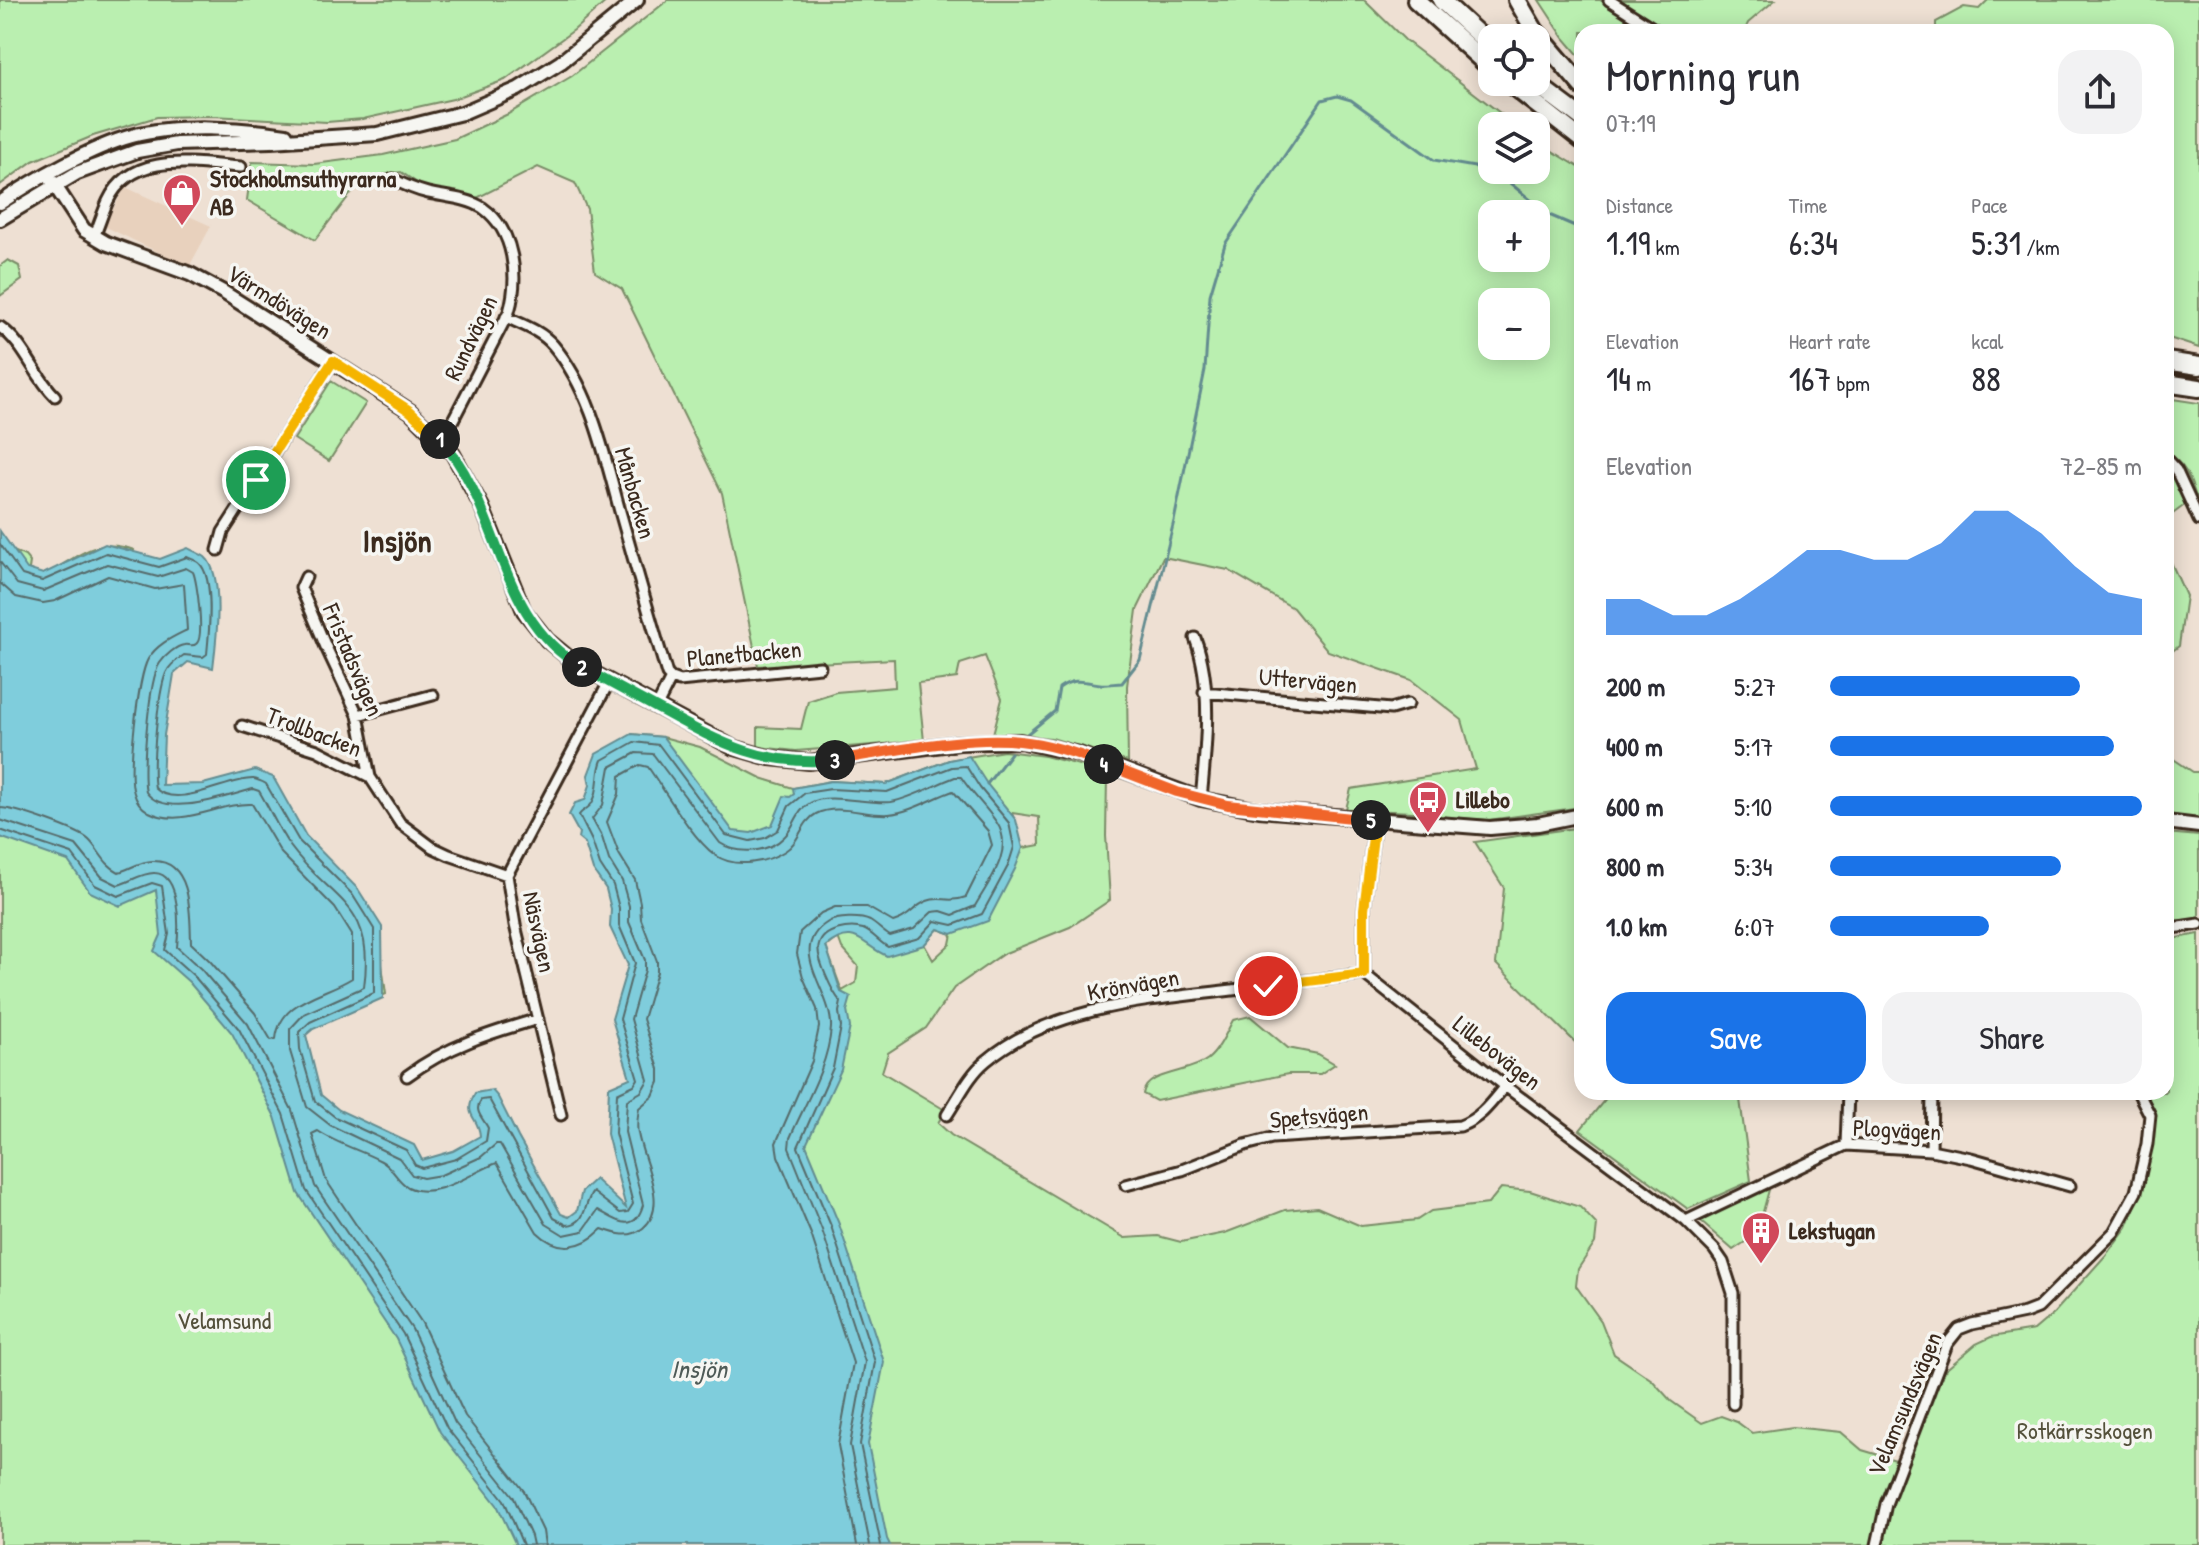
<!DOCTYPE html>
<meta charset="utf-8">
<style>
body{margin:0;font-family:"Patrick Hand",sans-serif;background:#f2f2f3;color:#2b2b33;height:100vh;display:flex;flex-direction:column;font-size:30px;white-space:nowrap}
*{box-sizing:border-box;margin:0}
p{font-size:26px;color:#7c7c81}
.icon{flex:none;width:44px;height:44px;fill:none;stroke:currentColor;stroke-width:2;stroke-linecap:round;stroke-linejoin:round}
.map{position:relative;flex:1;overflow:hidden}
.sheet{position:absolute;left:1574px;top:24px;width:600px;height:1076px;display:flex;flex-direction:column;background:#fff;border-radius:24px;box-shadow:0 4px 20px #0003}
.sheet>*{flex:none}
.controls{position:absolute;left:1478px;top:24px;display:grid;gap:16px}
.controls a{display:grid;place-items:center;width:72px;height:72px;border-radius:16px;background:#fff;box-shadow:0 4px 20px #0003;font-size:40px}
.pin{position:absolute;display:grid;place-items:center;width:68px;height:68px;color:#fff;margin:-34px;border:4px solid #fff;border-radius:50%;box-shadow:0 2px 8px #0007}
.km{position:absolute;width:40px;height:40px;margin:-20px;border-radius:50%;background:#222;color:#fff;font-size:22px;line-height:40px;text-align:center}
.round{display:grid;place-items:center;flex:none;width:84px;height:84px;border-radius:24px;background:#f2f2f3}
.headline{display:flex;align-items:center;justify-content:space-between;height:136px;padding:0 32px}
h1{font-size:44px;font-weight:600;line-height:60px}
.figures{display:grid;grid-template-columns:repeat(3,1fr);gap:12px;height:136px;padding:8px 32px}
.figures div{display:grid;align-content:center}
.figures b{font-size:34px;font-weight:600}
.figures small{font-size:22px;font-weight:400}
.figures p{font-size:22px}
.chart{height:224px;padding:16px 32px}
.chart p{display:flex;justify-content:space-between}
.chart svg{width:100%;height:144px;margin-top:8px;fill:#1a73e8;opacity:.7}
.action{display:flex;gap:16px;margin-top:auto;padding:16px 32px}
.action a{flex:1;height:92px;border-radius:24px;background:#1a73e8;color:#fff;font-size:32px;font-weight:600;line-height:92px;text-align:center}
.action a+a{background:#f2f2f3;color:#2b2b33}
ul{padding:0 32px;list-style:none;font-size:26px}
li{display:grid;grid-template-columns:128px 96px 1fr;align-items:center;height:60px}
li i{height:20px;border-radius:10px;background:#1a73e8}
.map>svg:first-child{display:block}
.built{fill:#e8d1bd}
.green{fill:#baefb0;stroke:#7a8c67;stroke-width:2;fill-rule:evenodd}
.water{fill:#7fcddc;stroke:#648c90;stroke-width:2}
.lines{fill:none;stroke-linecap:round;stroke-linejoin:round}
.shore{stroke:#566b6a;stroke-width:2}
.stream{stroke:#648c90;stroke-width:3}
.street-casing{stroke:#3b2a1e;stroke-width:15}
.secondary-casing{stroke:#3b2a1e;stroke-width:18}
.highway-casing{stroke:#3b2a1e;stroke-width:22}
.street{stroke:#f6f6f2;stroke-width:9}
.secondary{stroke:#f6f6f2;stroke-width:12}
.highway{stroke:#f6f6f2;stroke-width:16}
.split-1-casing{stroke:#fff;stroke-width:16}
.split-2-casing{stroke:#fff;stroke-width:16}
.split-3-casing{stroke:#fff;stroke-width:16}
.split-4-casing{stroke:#fff;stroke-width:16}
.split-5-casing{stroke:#fff;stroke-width:16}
.split-6-casing{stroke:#fff;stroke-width:16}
.split-1{stroke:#f5b400;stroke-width:10}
.split-2{stroke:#22a559;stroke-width:10}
.split-3{stroke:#22a559;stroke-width:10}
.split-4{stroke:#f0652b;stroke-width:10}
.split-5{stroke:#f0652b;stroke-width:10}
.split-6{stroke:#f5b400;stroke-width:10}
.labels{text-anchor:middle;stroke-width:7;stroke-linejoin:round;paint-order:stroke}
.poi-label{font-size:24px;font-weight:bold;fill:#3b2a1e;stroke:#f6f6f2;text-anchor:start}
.street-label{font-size:24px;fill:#3b2a1e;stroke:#f6f6f2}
.park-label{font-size:24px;fill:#54513b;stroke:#f6f6f2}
.water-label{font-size:26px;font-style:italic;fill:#4f5b57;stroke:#f6f6f2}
.district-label{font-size:32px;font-weight:bold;fill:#3b2a1e;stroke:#f6f6f2}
</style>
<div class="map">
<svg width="2199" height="1545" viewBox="0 0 2199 1545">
<rect width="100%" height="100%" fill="#eee0d3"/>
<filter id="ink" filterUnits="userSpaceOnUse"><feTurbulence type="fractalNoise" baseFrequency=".0125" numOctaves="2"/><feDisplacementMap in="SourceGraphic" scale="16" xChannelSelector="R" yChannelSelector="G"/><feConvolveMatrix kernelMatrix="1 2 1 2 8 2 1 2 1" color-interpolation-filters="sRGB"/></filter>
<g filter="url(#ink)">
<path class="built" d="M125,187l86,39 -22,41 -85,-41z"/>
<path class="green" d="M0,0h608l-34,30 -69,50 -52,19 -90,20 -36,3 -115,-6 -55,1 -64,19 -60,25 -33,24z
M668,0h696l41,40 112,86h-25v44h44v-29l46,28v638l-93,13 -64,-4 -12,-4 -67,-3 5,-20 125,-20 -14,-49 -51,-40 -83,-29 -35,-43 -65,-38 -65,-13 -26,53 -10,76 1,76 -76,-24 -59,-4 9,-35 -17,-43 -25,8 -3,14 -39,5 6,58 -128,10 -38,-4v-20l43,2 7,-28 28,-9 59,-5 -1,-28 -136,7 -36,-173 -100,-204 -27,-17 -8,-63 -12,-26 -37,-16 -63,32 -49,-10 -25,-17 -38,6 -48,62 -68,-40 5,-38 62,2 69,-9 72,-16 53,-25 64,-38zM1492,214h44v44h-44zM1492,302h44v44h-44z
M1539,0h61l51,32h-69v27l-18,-21z
M1620,0h155l-27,23 -4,9h-79z
M1988,0h211v348l-33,-11v-305h-230v-10l28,-15 15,2z
M8,260l11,6 3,14 -22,16v-30z
M331,381l35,22 -37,58 -35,-22z
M2166,398l33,5v92l-3,2c-6,-19 -11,-34 -30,-44z
M2166,464l7,9 13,31 -20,15z
M0,538l11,12 14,6 5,6 -1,7 11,7c33,-12 50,-42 94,-26l-4,27 12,217 236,141 8,59 -53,21 -54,9 32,88 250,137 91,-28 11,-122 -31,-365 31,3 37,10 61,31 32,10 38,-7 55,3 63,-24 55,-9 41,5 38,10 24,11 -1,59 4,64 -40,27 -67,27 -49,34 -28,40 -38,25 -6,19 63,38 -7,13 13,12 174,103 33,-2 23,6 44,-9 60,-23 32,-3 44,19 56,-6 14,-9 57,-7 13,-16 29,3 50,16 17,18 -2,18 -17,26 -2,17 25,35 13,33 38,26 19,21 31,22 19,-7 16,6 15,11 40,-6 49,5 21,18 37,11 34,-88 10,-1 33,-28 15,-7 43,-7 20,-17 51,-57 22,-29 10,-25 9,-30 9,-52v-8l-10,-20h21v-152l33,-6v611h-2199zM1012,813l27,4 1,28 -17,3zM938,929l14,5 -2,10 -17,16 -9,-16zM838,937l4,11 16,18 -2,17 -14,8 -16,-44z
M2166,551l20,45 -7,50 -13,10z
M2166,754l27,18h6v47l-33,-5z
M1582,827v222l-86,-85 8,-76 -29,-46z
M2166,833l33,3v83l-33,2z
M1250,1016l38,32 30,6 17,10 -15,10h-32l-132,27 -13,-7c3,-23 46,-20 65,-35 11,-9 18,-26 25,-39z
M1611,1092h128l12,89 -63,28 -108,-79z
M1770,1186l-13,48 -24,16 -33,-29z"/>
<path class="water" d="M0,531l27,38 16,5 62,-30 55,15 28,-11c5,3 13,6 17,9 20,18 11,87 8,111l-25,-6 -14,12 -10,61 -2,50 41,-1 52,-14 18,7 33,59 52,53 24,38 1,71 -70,31 -7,6 15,60 18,15 75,35 8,15 31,-9 27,-15c-1,-20 -18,-19 -5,-43l17,-3 6,7 20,40 43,77 8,3 8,-6 5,-20 13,-12 31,29 -19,-74 2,-47 21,-9 -18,-59 16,-54 -18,-38 1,-18 -5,-20 -13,-19 -8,-26 -7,-6 1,-5 -10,-18 6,-12 10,-3 5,-15 -2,-10 8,-21 36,-20 31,3 70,94 18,2 21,-8 12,-29 6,1 4,-3 -1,-6 38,-7 55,3 63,-24 20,-4 18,28 29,36 7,28 -8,21 -27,52 -36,13 -14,-5 -14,16 -37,11c-26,-11 -31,-33 -61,-10l15,46 10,5 -4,14 3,16 -9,43 -35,75 33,79 45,138 -16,82 19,95 3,6h-374l-19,-40 -57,-73 -44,-93 -98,-146 -23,-76 -43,-84 -43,-51 -35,-31 7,-16 -5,-45 -36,16 -30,-14 -22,-31 -68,-24z"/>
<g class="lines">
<path class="shore" d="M0,544l22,31 20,6 64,-28 53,14 28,-10c2,1 10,4 12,6 16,14 10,71 8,91l-4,3 -19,-2c-6,4 -15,10 -18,18 -8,20 -15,93 -11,115 22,23 75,-11 99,-9 1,0 12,4 12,5l33,57 53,53 22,35v64l-64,29 -11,10 1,17 15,52 20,16 71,33 9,15 7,3 34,-9 30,-18 2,-13c-5,-10 -15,-17 -7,-28l8,-1 65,119 13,7c21,-2 16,-21 26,-33l27,21 8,-1 5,-8 -18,-71 2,-40 17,-8 4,-6 -18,-60 15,-56 -16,-38v-17l-6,-23 -13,-20 -8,-24 -13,-26c4,-6 11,-6 14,-14 7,-13 3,-27 9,-41l32,-18 25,3 67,90 24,6 15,-3 13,-8 11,-24 16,-13 26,-4 56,3 65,-25 14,-1 14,22 29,35 5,24 -6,19 -26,48 -29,11 -18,-4 -16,17 -31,9c-8,-4 -16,-15 -25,-18 -13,-4 -40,0 -44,16 -4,11 14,49 22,57l-2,10 2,15 -8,41 -35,79 33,79 44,136 -15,82 21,101
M0,562l17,22 26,7 64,-27 51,13 28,-9 7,4c4,8 12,67 3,72 -3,3 -8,0 -12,1 -8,1 -19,11 -24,18 -11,15 -19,110 -14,129 19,27 80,4 107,-3l6,2c11,18 19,38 31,55 41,56 86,56 74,141l-60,27 -14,15v22l17,56 23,18 69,33 13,17 11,3 18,-3 40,-18 15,-13h4l46,80 18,11 19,-4 15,-21c17,9 36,26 45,-5l-18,-73 2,-32 14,-8 7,-12 -17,-61 14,-49v-10l-16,-38v-16l-7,-25 -13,-21 -7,-23 -10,-18 11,-14 7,-38 26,-14 17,1 67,89c18,12 49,10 64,-6 11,-10 12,-26 26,-34 18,-11 59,2 81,-1 21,-4 43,-17 64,-25h6c11,17 25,30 36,46 18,27 -9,60 -22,83l-22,9 -12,-4 -9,1 -18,17 -24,7c-7,-4 -13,-11 -20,-15 -10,-5 -33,-4 -42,1 -44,27 5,69 3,106 -3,39 -26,75 -41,110l-1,10 33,82 43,132 -15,83 20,100
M0,583l16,14 27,6 12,-2 53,-25 47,13 29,-5 3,46c-14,7 -30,14 -39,29 -10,18 -21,114 -14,134 2,8 8,15 15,19 34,17 71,-10 103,-8l29,49 54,55 17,27v43c-28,18 -72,21 -76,61l-5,1 -16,-27 -45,-52 -19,-18c-1,-26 2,-82 -37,-82 -12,-1 -24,8 -35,11 -15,-7 -19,-21 -30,-32 -10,-10 -74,-32 -89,-32
M0,820l76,25 26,32 16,8c12,-3 25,-13 37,-12 26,1 24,56 22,74l24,22 47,55 44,86 23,76 97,143 43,94 58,73 18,40 2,9
M0,830l72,24 23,31 23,11 34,-13 10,3 7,48 -4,16 29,26 45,53 44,85 23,76 97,144 44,94 57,72 19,45
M545,1545l-2,-14 -19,-40 -59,-75 -43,-93 -96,-143 -14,-46 6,-3c19,13 42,19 63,30 12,6 15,19 27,26 28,14 64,-15 89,-24l40,69c21,21 45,17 65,-3 14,5 28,10 41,-1 27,-22 -1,-68 -5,-95 -2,-8 0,-17 1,-25l14,-12 6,-14v-13l-16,-50 14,-47v-11l-16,-42 -1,-16 -5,-23 -16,-26 -12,-32 12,-28 1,-18 20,-11 8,2c17,24 44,71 67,88 20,14 51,8 70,-4 15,-9 16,-29 31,-37 21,-11 51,2 73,0 22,-2 44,-16 64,-23l35,40 4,14 -26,52c-18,7 -25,-2 -39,4 -15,6 -16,16 -34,21l-26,-15h-32l-14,6 -21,19 -3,22 6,23 14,32 2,18 -7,34 -36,82 2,13 33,78 42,129 -15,82 19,100"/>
<path class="stream" d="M1494,170l55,45 33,14
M1027,734l28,-23 4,-23c15,-11 25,-6 41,-4 7,1 15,-1 22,-1l18,-23 34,-139 31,-151 5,-75 15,-51 97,-144 15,-4 14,4 83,60 58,10
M987,784l24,-31"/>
<g class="street-casing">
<path id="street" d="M1609,0l50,32
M393,179c11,6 23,11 35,14 17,4 40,5 55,15 32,23 36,70 26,104l-67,129
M94,237c5,-12 9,-25 14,-36 24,-51 88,-37 133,-34
M506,317c17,8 35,14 47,28 39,46 52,113 68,170 15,53 30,106 46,159l4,4 -15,30
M0,327c25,17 34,49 55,69
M2166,459l10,11 23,50
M218,550l5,-18 110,-171
M306,577l-5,11 25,59 32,68 12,62 30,46 32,24 17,8 58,20
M1195,638c18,48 11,110 6,161
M671,678l8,3 141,-14
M1204,692l187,17 17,-5
M358,715l75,-20
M242,726l75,24 53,27
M1375,821l-11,88v65l141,112 181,135 28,28 9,13 10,31v111
M2166,929l33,-5
M407,1076c40,-30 83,-43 131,-57
M561,1115l-46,-190 -8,-50 102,-193
M947,1115c12,-18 22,-40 39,-54 62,-53 160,-61 238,-70 46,-6 93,-11 140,-17
M1846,1145l2,-53
M1931,1150l1,-58
M1126,1185l56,-15 63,-25 27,-7 188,-12c21,-8 31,-23 45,-40
M1686,1221l160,-76 85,5 40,8 99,28
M1877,1545l9,-41 61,-160 12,-15 13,-5 53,-11 13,-5 76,-76 22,-40 11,-48 3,-29 -12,-23"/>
</g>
<g class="secondary-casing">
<path id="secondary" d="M48,175l36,55 22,13 84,31 33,18 187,119 43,43 29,53 42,104 23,29 28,23 157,84 38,11 39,4 150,-19 61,-2 59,13 122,45 58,11 231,18 48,-4 44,-9
M0,203c35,-24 92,-56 132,-67 45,-12 109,-8 154,-1
M0,219l77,-46 60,-22 40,-7 94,-3 106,-7 85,-21 56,-24 43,-27 76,-62
M2166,822l33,4"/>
</g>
<g class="highway-casing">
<path id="highway" d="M1416,0l76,69
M1441,0l51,47
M1517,0l18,31 47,55
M1508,82l74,58
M1534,82l48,36
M2166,361l33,5
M2166,383l33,5"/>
</g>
<use href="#street" class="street"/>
<use href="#secondary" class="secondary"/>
<use href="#highway" class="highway"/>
</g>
</g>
<g class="lines" filter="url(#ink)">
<g class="split-1-casing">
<path id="split-1" d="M256,480l77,-119 77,50 30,28"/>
</g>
<g class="split-2-casing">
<path id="split-2" d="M440,439c62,67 56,181 142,228"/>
</g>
<g class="split-3-casing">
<path id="split-3" d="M582,667c27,16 55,30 82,45 58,32 102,55 171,48"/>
</g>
<g class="split-4-casing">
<path id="split-4" d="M835,760c55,-8 131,-25 185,-19 30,3 57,12 84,23"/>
</g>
<g class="split-5-casing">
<path id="split-5" d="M1104,764l73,28 51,13 143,15"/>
</g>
<g class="split-6-casing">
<path id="split-6" d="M1268,986l96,-12v-65l11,-88 -4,-1"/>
</g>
<use href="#split-1" class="split-1"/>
<use href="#split-2" class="split-2"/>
<use href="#split-3" class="split-3"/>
<use href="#split-4" class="split-4"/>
<use href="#split-5" class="split-5"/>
<use href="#split-6" class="split-6"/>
</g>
<defs>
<g id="shop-pin" transform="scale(2)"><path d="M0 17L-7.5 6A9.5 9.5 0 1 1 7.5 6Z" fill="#d1495b" stroke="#f6f6f2"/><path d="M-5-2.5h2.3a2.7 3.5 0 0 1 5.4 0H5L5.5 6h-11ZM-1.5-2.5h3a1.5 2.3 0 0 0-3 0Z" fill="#fff"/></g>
<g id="bus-pin" transform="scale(2)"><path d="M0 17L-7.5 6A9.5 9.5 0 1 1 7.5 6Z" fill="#d1495b" stroke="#f6f6f2"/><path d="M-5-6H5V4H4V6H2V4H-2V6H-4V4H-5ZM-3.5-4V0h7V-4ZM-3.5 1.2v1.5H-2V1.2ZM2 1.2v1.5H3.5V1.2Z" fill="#fff"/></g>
<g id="building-pin" transform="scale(2)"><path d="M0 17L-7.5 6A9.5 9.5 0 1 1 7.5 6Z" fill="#d1495b" stroke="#f6f6f2"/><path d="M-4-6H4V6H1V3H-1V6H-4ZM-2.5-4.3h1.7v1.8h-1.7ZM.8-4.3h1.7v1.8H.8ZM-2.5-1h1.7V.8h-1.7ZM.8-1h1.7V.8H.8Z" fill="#fff"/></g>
</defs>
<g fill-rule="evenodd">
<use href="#shop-pin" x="182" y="193"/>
<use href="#bus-pin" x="1428" y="800"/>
<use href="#building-pin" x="1761" y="1231"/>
</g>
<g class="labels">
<g class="poi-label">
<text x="210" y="187">Stockholmsuthyrarna<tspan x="210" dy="28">AB</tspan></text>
<text x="1456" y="808">Lillebo</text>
<text x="1789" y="1239">Lekstugan</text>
</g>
<g class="street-label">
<text transform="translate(279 302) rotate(32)" y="8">Värmdövägen</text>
<text transform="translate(471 338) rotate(-64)" y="8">Rundvägen</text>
<text transform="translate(635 493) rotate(74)" y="8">Månbacken</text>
<text transform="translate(744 654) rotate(-5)" y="8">Planetbacken</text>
<text transform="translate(353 660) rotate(67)" y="8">Fristadsvägen</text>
<text transform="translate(1308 681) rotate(5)" y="8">Uttervägen</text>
<text transform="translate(314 732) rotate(21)" y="8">Trollbacken</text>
<text transform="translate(539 932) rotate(78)" y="8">Näsvägen</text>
<text transform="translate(1133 985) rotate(-10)" y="8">Krönvägen</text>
<text transform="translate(1497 1053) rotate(38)" y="8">Lillebovägen</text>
<text transform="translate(1319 1116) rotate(-5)" y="8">Spetsvägen</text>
<text transform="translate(1897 1130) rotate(3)" y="8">Plogvägen</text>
<text transform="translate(1905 1404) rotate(-67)" y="8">Velamsundsvägen</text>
</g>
<g class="park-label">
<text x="224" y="1329">Velamsund</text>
<text x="2085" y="1439">Rotkärrsskogen</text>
</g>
<g class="water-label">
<text x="699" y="1378">Insjön</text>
</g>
<g class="district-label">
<text x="397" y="552">Insjön</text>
</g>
</g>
</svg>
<div class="controls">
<a><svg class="icon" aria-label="locate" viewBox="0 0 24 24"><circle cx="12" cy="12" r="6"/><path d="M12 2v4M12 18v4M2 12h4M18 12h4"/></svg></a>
<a><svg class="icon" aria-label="layers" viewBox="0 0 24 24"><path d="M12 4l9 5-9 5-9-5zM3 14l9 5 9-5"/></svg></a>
<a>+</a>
<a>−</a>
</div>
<div class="pin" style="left:256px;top:480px;background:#1e9e55"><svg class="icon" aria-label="arrive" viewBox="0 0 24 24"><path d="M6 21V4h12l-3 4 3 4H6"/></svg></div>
<div class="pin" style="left:1268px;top:986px;background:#d93025"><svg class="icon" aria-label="check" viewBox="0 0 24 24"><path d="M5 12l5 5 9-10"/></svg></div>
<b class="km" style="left:440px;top:439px">1</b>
<b class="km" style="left:582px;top:667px">2</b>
<b class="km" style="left:835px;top:760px">3</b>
<b class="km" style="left:1104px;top:764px">4</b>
<b class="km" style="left:1371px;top:820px">5</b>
<section class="sheet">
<div class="headline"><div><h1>Morning run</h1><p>07:19</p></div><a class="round"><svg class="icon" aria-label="share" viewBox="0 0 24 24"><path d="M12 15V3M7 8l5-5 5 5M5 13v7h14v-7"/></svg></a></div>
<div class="figures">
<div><p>Distance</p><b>1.19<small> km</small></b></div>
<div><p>Time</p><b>6:34</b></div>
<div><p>Pace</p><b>5:31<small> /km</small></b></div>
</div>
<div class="figures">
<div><p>Elevation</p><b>14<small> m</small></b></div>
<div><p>Heart rate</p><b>167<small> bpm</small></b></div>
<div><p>kcal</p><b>88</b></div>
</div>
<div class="chart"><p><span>Elevation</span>72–85 m</p>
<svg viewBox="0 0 160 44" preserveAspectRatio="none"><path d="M0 44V33L10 33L20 38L30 38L40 33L50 26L60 18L70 18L80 21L90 21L100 16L110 6L120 6L130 13L140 23L150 31L160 33V44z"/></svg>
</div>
<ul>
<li><b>200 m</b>5:27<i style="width:80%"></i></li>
<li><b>400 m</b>5:17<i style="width:91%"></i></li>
<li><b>600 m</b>5:10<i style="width:100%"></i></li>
<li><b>800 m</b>5:34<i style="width:74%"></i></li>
<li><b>1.0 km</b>6:07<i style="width:51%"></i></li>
</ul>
<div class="action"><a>Save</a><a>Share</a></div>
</section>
</div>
